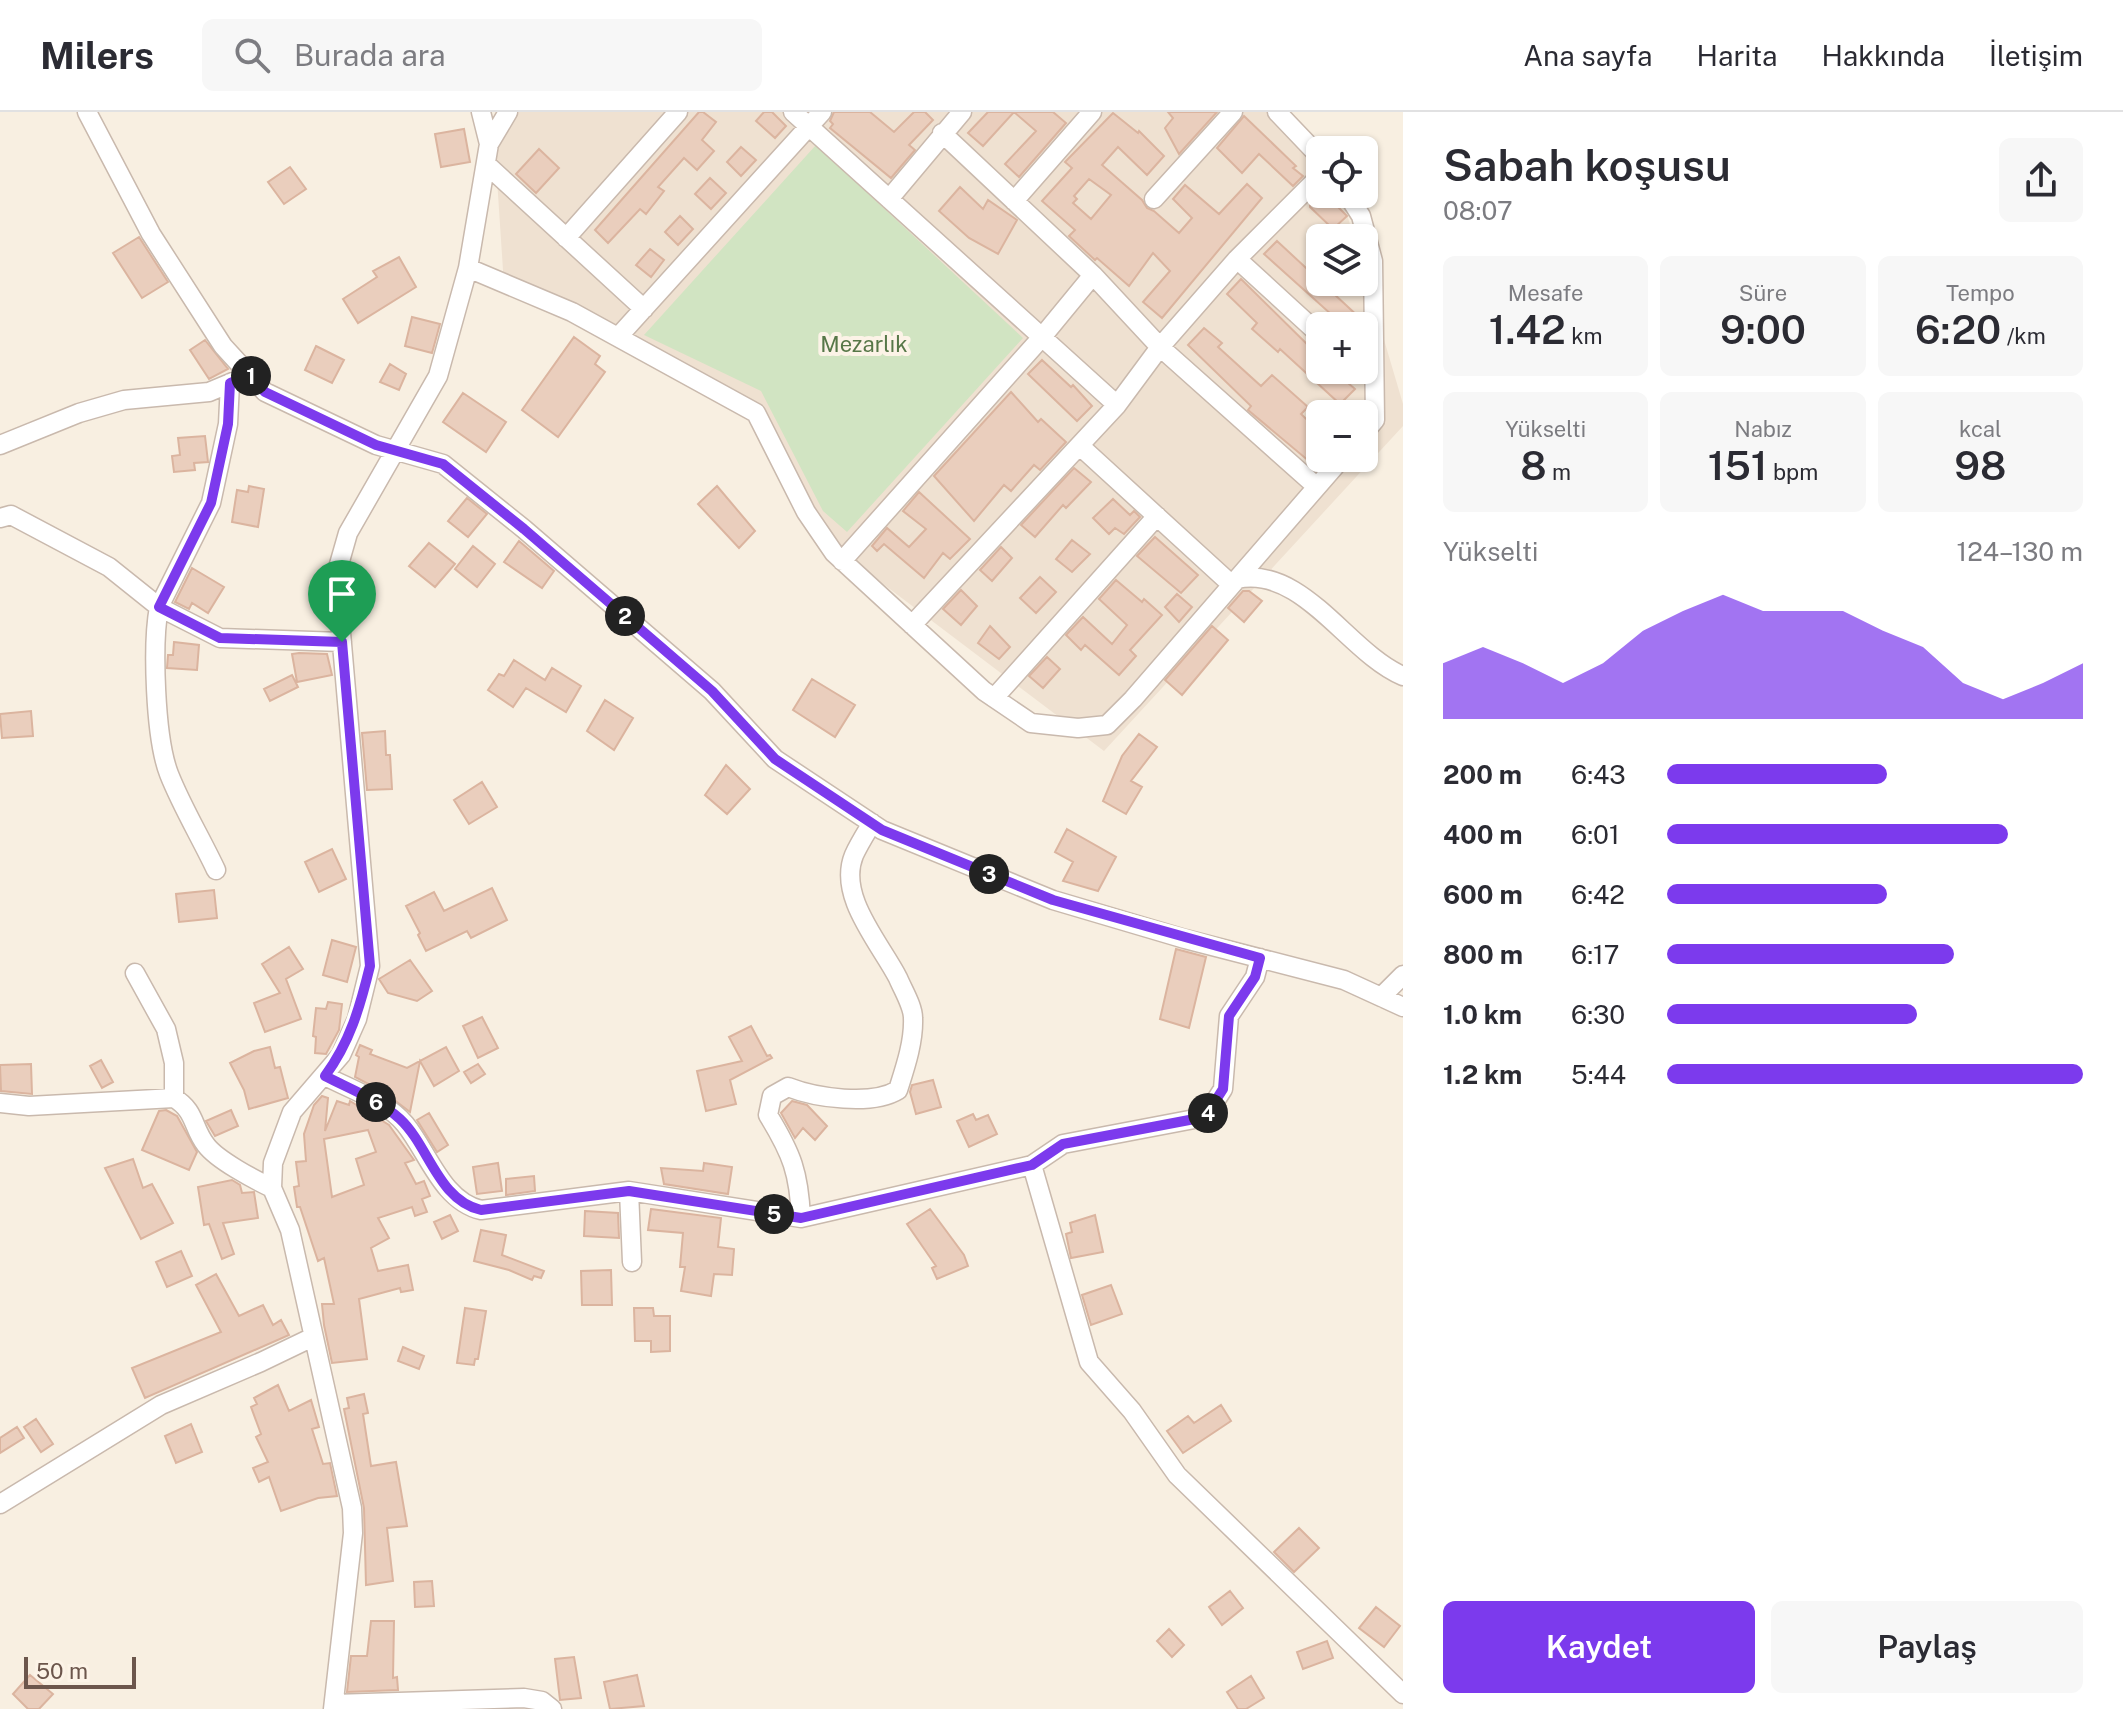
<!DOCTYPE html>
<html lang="tr">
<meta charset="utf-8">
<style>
body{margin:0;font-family:"Public Sans",sans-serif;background:#f7f7f7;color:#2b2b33;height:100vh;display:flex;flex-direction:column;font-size:30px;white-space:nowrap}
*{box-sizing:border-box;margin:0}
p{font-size:26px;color:#7c7c81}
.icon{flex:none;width:44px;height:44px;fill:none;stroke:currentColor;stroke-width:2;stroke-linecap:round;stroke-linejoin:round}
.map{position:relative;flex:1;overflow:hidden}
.drawer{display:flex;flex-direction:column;background:#fff;width:720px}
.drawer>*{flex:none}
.fabs{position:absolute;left:1306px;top:24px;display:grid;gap:16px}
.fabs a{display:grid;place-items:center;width:72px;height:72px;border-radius:12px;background:#fff;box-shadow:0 2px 6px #0004;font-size:40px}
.scale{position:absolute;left:24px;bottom:20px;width:112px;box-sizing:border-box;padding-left:8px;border:4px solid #6c564c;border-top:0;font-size:22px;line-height:28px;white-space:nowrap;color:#6c564c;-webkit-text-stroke:6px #fcf3e7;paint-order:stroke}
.pin{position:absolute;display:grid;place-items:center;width:68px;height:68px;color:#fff;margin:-82px -34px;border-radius:50% 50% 50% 0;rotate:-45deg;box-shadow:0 0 8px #0007}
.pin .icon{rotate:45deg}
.km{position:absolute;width:40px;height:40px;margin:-20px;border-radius:50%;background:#222;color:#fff;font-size:22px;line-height:40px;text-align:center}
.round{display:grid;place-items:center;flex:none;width:84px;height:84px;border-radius:12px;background:#f7f7f7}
.headline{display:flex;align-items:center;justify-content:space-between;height:136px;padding:0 40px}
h1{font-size:44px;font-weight:600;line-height:60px}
.stats{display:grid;grid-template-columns:repeat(3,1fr);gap:12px;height:136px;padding:8px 40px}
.stats div{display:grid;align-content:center;border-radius:12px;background:#f7f7f7;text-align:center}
.stats b{font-size:40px;font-weight:600}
.stats small{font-size:22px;font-weight:400}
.stats p{font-size:22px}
.chart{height:224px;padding:16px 40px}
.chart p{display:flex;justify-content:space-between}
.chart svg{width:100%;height:144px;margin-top:8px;fill:#7c3aed;opacity:.7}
.cta{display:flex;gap:16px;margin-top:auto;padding:16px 40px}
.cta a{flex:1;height:92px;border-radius:12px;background:#7c3aed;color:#fff;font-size:32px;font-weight:600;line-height:92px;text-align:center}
.cta a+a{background:#f7f7f7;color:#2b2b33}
ul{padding:0 40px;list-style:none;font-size:26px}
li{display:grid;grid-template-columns:128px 96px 1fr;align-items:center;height:60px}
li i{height:20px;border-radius:10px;background:#7c3aed}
header{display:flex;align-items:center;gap:48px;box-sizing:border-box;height:112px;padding:0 40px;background:#fff;border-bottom:2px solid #e1e1e2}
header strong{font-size:38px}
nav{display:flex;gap:44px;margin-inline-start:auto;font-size:28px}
.search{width:560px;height:72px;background:#f7f7f7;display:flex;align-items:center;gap:20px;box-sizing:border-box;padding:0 28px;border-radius:12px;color:#7c7c81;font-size:30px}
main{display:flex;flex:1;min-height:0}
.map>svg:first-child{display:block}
.residential{fill:#efe1d1;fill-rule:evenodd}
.green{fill:#d1e4c2}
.building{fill:#eacebd;stroke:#dbb49f;stroke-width:2;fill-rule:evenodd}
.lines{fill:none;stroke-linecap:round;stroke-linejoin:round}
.minor-casing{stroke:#c9b9ad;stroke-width:21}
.minor{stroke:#fff;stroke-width:18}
.route-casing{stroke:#fff;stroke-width:16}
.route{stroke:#7c3aed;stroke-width:10}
.labels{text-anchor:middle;stroke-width:8;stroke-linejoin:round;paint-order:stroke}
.park-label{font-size:22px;fill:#577748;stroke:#fcf3e7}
</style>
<header>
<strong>Milers</strong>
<div class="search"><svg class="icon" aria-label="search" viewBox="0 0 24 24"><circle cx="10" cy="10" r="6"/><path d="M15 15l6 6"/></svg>Burada ara</div>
<nav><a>Ana sayfa</a><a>Harita</a><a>Hakkında</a><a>İletişim</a></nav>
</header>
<main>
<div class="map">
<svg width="1403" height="1597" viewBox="0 0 1403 1597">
<rect width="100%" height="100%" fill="#f8efe1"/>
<path class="residential" d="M519,0h756l45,43v39h21l13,44h-34v44h44v-10l39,132v22l-299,325 -271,-205 -83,-148 -246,-113 -9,-136zM1320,214h44v44h-44zM1320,302h44v44h-44z"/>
<path class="green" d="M816,33l207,193 -176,194 -24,-21 -62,-120 -117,-56z"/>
<path class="building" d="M699,0h4l13,10 -14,18 12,11 -17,19 -13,-12 -26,29 6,4 -18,23 -6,-5 -32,34 -13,-13z
M764,0h8l14,14 -11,12 -19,-17z
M834,0h36l24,20 20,-20h11l8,8 -24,25 6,5 -24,28 -61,-50 3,-4 -3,-3z
M988,0h65l13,11 -47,54 -14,-13 31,-33 -22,-19 -31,34 -15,-13z
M1168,0h49l-38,42 -14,-26 8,-10z
M1113,1l25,20 1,-2 25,25 -17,19 -29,-28 -16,18 40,35 5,8 7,3 25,22 13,-15 -19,-19 12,-14 34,29 28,-30 15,14 -100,120 -19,-16 27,-31 -17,-18 -24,33 -32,-28 -2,2 -26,-24 6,-6 -33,-29 30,-33 -7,-6zM1089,67l22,16 -20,24 -18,-16 4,-4 -3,-3z
M1244,4l52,50 -3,2 10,8 -10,10 -34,-32 -17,19 -25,-25z
M464,17l6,33 -29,5 -6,-33z
M741,35l15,13 -15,16 -14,-14z
M539,37l20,19 -23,25 -20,-19z
M290,55l16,22 -22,15 -16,-22z
M710,66l16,15 -15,16 -16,-15z
M960,75l23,22 5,-9 29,20 -19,34 -29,-16 -30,-27z
M1319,82h6l22,22 -14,13 -23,-22v-4z
M680,104l13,13 -15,16 -13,-13z
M139,125l29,45 -26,16 -29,-45z
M1277,129l85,79v6h-24l-9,-8 3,-3 -68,-61z
M650,137l14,11 -13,17 -15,-12z
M399,145l17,30 -58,36 -15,-24 34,-22 -4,-6z
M1241,167l79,78v13h13l22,19 -15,15 -60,-55 -2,3 -26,-23 5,-6 -30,-29z
M412,205l28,7 -8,29 -27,-7z
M1204,216l18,15 -4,4 43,39 11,-11 36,32 -7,7 19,18v20l-10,10 -62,-52 3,-4 -63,-61z
M574,225l26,19 -5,8 10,8 -47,65 -36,-27z
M205,228l23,29 -19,10 -19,-29z
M316,234l28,14 -12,23 -27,-13z
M1042,248l29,27 2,-2 19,21 -15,15 -49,-47z
M390,252l16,10 -7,16 -19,-8z
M1011,280l27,30 3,-3 25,23 -26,28 -6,-5 -23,26 -7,-6 -30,36 -40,-45z
M463,281l43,29 -20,30 -43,-30z
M205,324l3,26 -14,1 1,7 -21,2 -2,-16 8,-1 -2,-17z
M1074,356l17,14 -25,26 -3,-3 -28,32 -14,-12z
M249,374l15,3 -6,38 -26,-5 5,-32 11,2z
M717,374l38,45 -16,17 -41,-44z
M919,380l51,47 -20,20 -7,-6 -19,25 -40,-34 -7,7 -5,-5 15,-18 22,19 17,-18 -23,-18z
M467,386l20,16 -19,23 -20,-16z
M1113,387l17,16 4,-4 6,6 -16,17 -9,-6 -6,6 -16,-16z
M1155,425l43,38 -17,18 -44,-37z
M1072,428l18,14 -18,18 -16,-13z
M519,429l35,30 -12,17 -38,-26z
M429,431l26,21 -20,23 -26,-21z
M473,434l22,18 -18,23 -22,-18z
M1001,435l11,11 -20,23 -12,-11z
M192,456l32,19 -16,26 -16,-10 -3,6 -14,-7z
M1040,465l16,15 -20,21 -16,-15z
M1116,468l26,22 2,-3 18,16 -32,35 6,6 -17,19 -34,-30 -4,5 -15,-15 17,-18 29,27 15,-19 -28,-26z
M961,478l16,16 -16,19 -18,-16z
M1243,479h6l13,10 -18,21 -16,-14z
M1177,482l15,13 -13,15 -14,-15z
M990,514l20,21 -11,12 -21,-16z
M1212,514l16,14 -46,55 -17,-15z
M174,530l25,3 -2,25 -30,-2 1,-13h5z
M299,541l28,1 5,21 -35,7 -5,-28z
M1047,545l13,12 -17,19 -14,-12z
M514,548l31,20 7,-12 29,18 -15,26 -40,-24 -13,19 -25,-17 11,-16 5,2z
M292,563l6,12 -28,14 -6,-12z
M812,567l43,26 -20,32 -42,-27z
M605,588l28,18 -19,32 -27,-19z
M31,599l2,25 -31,2 -2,-24z
M385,619l1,24h4l2,34 -25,1 -5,-57z
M1139,622l18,13 -26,34 11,6 -16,27 -23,-13 19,-45z
M726,653l24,24 -23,25 -22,-19z
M482,670l15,25 -28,17 -15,-24z
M1067,717l49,28 -18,34 -35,-10 10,-19 -18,-10z
M332,737l14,30 -27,13 -14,-30z
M492,776l15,32 -36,18 -4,-7 -41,20 -8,-16 2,-2 -14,-27 28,-14 10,19z
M214,778l3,28 -38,4 -3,-28z
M332,828l24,7 -9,35 -24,-7z
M289,835l14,22 -17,10 15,40 -36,13 -11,-29 26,-10 -18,-29z
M1176,837l30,8 -17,71 -29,-9z
M410,848l22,31 -15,10 -29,-8 -9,-14z
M328,890l14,2 -3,26 -13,24 -11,-1 1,-16 -3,-1 3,-28 10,1z
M482,905l16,31 -20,10 -15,-32z
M751,914l16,30 3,-1 2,3 -42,22 6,24 -30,7 -9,-40 45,-10 -13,-24z
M360,933l12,5 -2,4 37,14 39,-21 13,24 -25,15 -14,-25 -10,51 -26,-20 -29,-15 4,-20 -3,-2z
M270,935l5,21 5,-1 8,31 -39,11 -5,-19 -14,-27 24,-12z
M101,948l12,22 -11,6 -12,-22z
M31,952l1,30 -31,-3 -1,-26z
M478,952l7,10 -14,9 -7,-11z
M933,968l8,27 -25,7 -6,-22 2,-7z
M322,984l6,2 -3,33 12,-30 12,4 1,-4 39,24 25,35 -9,3 11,21 8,-3 6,15 -8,3 5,13 -12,4 -3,-9 -34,11 11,20 -18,10 7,23 30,-6 5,25 -12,2 -1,-4 -41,11 8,60 -35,4 -8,-38 -2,-21h12l-10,-46 -6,3 -18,-54h-3l-3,-20 5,-1 -3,-24 10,-1 -2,-27 10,-29zM368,1018l8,22 -20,7 8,26 -32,12 -8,-58z
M792,989l15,4 20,21 -12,14 -12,-12 -8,10 -14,-25z
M166,998l11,6 20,36 -8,18 -47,-20 17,-39z
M231,998l7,16 -23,10 -9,-15z
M429,1001l19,32 -11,7 -20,-32z
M973,1002l3,6 12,-5 9,19 -28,13 -12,-26z
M133,1047l10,29 9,-4 21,39 -32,16 -36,-71z
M498,1051l4,28 -25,3 -4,-27z
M704,1051l28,4 -4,27 -64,-10 -3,-16 42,3z
M534,1064l1,15 -29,4v-16z
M232,1068l8,5 2,8 12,-1 4,26 -35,5 11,31 -12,5 -13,-35 -5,1 -6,-38z
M651,1097l70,9 -3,29 16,2 -2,26 -18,-1 -3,22 -30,-5 4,-24h-5l3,-34 -35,-3z
M930,1097l34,46 4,11 -31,13 -5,-11 4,-2 -29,-42z
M585,1099l33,2 1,25 -35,-2z
M450,1103l8,16 -16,8 -8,-17z
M1095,1103l8,37 -32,6 -5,-24 6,-2 -2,-9z
M481,1118l25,5 -4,20 42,16 -3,7 -7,-2 -2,4 -23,-10 -35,-9z
M181,1139l11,25 -25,11 -11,-25z
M611,1158l1,35h-30l-1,-34z
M216,1162l23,42 24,-11 10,20 8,-5 8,15 -144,63 -13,-30 89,-36 -25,-47z
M1111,1173l11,29 -31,11 -9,-30z
M465,1196l21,3 -8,48h-3l-1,6 -17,-2z
M634,1196h19l1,8h16v35l-19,1v-11h-16z
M403,1235l21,9 -5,13 -21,-8z
M278,1273l11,26 22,-11 8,27 -7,2 11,35 7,-1 7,33 -19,2 -37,13 -12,-34 -10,5 -6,-14 15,-6 -12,-25 5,-3 -10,-27 6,-3 -3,-6z
M364,1282l4,19 -5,1 8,52 25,-4 11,64 -20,2 6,53 -27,4 -2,-77 -20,-99 5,-1 -2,-10z
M1221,1293l10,16 -48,32 -16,-22 21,-15 6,7z
M36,1307l17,25 -12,8 -17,-25z
M191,1312l11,28 -26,11 -11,-27z
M17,1315l7,11 -24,15v-15z
M1299,1416l20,20 -25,24 -20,-20z
M432,1469l2,25 -19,1 -1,-25z
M1230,1479l13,17 -21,17 -13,-18z
M1376,1495l24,19 -16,21 -25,-19z
M371,1509h23l-1,57 4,-1 1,13 -51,2 4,-36h16z
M1169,1517l15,16 -12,12 -15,-16z
M1327,1529l6,17 -30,11 -6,-17z
M574,1545l7,41 -21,2 -5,-41z
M30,1563l23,19 -14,15h-11l-15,-15z
M637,1563l7,31 -34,3 -6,-27z
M1251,1564l13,22 -18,11h-8l-11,-17z"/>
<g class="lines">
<g class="minor-casing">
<path id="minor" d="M87,0l64,122 72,112 42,46 111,53 67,19 81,65 188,162 63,68 107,71 171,70 132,39 159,41 59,27
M481,0l8,32
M793,0l324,293
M1277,0l43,45
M942,21l151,142 67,72 157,140
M486,52l158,145
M1347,82l14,22 12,45 2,159 -11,13
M889,87l73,-87
M1154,87l79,-87
M1014,89l78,-89
M566,126l112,-126
M1237,147l83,76
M468,156l104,44 184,101 50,99 28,41 150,138 47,32 47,5 29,-3 26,-26 209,-241
M618,225l204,-225
M0,333l79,-32 45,-13 85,-8 31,-13
M1080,334l152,139
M0,406l11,-3 98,52 50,40 52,-104 17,-79 2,-41
M842,449l200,-224 51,-62
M1237,467c66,-14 111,74 166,97
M912,513l205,-220 43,-58 77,-88 83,-83
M994,586l163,-182
M216,758c-15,-32 -34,-63 -47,-96 -14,-36 -17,-130 -10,-167l61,31 122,4
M135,861l31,56 8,34v35
M1381,885l22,-22
M325,964c25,13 61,25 80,48 23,28 37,77 76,86l148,-19 172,27 231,-53 31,-21 142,-27 18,-28 6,-73 26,-39 5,-19
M0,991l29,3 145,-8c22,13 18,29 32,47 11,15 49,35 66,43
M1032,1053l57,197 43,49 45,64 226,219
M629,1079l3,71
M801,1106c-2,-45 -9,-64 -33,-103l4,-19 16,-9c28,11 84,19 110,3 7,-22 16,-48 15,-72 0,-12 -10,-28 -15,-40 -18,-35 -61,-82 -44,-123 5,-11 12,-22 18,-32
M0,1392l161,-99 100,-43 52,-25
M334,1592l190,-6 18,3 10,8
M333,1597l20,-176 -1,-25 -62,-278 -18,-42 1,-25 19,-51 49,-57 16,-36 13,-53 -34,-391 12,-42 90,-157 30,-108 21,-124 19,-32"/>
</g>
<use href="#minor" class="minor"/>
</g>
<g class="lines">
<g class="route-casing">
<path id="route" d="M249,263l16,17 111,53 67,19 81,65 188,162 63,68 107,71 171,70 207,58 -5,19 -26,39 -6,73 -18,28 -142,27 -31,21 -231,53 -172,-27 -148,19c-43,-10 -52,-64 -81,-91 -21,-19 -50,-30 -75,-43 25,-34 35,-69 45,-110l-28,-324 -122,-4 -61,-31 52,-104 17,-79 2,-41z"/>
</g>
<use href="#route" class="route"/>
</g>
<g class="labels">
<g class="park-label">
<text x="864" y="240">Mezarlık</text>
</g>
</g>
</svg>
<div class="fabs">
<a><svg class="icon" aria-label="locate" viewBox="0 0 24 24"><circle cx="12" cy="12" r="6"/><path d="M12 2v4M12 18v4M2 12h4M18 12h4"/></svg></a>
<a><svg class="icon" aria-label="layers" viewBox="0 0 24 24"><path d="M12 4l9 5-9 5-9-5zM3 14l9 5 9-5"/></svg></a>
<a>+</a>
<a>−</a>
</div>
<div class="scale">50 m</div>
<div class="pin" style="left:342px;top:530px;background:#1e9e55"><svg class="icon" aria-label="arrive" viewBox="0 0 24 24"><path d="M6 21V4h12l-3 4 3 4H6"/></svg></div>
<b class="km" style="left:251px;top:264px">1</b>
<b class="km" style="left:625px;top:504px">2</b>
<b class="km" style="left:989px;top:762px">3</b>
<b class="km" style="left:1208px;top:1001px">4</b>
<b class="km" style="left:774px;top:1102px">5</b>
<b class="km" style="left:376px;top:990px">6</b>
</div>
<section class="drawer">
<div class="headline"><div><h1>Sabah koşusu</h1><p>08:07</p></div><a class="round"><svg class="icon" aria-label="share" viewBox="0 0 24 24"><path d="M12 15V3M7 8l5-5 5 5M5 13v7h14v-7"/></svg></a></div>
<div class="stats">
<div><p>Mesafe</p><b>1.42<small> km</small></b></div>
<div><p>Süre</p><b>9:00</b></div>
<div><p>Tempo</p><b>6:20<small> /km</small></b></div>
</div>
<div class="stats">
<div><p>Yükselti</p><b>8<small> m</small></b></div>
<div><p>Nabız</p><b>151<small> bpm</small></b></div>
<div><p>kcal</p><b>98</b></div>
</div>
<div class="chart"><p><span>Yükselti</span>124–130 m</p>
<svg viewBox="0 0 160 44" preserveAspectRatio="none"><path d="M0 44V27L10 22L20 27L30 33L40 27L50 17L60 11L70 6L80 11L90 11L100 11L110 17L120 22L130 33L140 38L150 33L160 27V44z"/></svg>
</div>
<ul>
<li><b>200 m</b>6:43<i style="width:53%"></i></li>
<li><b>400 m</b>6:01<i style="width:82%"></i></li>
<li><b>600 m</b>6:42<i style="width:53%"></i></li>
<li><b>800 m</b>6:17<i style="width:69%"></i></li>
<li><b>1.0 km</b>6:30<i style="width:60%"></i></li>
<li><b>1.2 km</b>5:44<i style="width:100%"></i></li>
</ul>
<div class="cta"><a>Kaydet</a><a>Paylaş</a></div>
</section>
</main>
